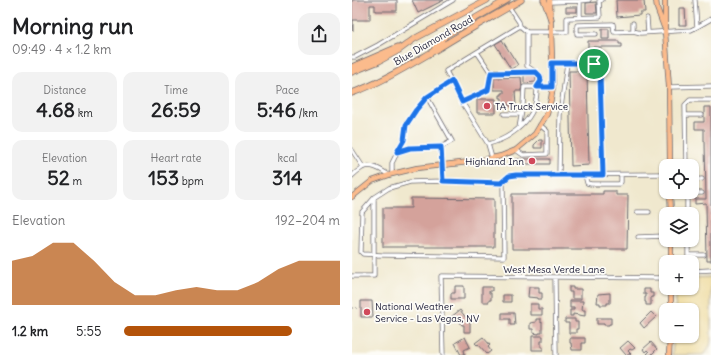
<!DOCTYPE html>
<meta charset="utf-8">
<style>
body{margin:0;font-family:Delius,sans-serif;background:#f2f2f2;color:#202124;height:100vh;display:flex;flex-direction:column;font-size:15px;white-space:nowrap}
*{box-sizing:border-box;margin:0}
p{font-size:13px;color:#757577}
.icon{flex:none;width:22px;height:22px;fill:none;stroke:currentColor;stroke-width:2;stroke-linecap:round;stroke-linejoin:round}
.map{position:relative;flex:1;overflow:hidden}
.panel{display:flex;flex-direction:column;background:#fff;width:352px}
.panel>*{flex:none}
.fabs{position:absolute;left:307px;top:159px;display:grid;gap:8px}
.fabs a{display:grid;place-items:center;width:40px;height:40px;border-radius:8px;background:#fff;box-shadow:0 1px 3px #0004;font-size:20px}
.pin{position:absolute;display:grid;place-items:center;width:34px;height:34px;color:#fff;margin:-17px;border:2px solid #fff;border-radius:50%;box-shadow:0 1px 4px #0007}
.round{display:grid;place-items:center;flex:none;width:42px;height:42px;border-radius:12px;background:#f2f2f2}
.head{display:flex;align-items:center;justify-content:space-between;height:68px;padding:0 12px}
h1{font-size:22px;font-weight:800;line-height:30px}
.figures{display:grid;grid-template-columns:repeat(3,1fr);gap:6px;height:68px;padding:4px 12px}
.figures div{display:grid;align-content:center;border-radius:10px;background:#f2f2f2;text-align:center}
.figures b{font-size:20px;font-weight:800}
.figures small{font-size:11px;font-weight:400}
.figures p{font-size:11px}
.chart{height:112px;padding:8px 12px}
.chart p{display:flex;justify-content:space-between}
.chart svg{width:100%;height:72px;margin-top:4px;fill:#b45309;opacity:.7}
ul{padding:0 12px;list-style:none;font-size:13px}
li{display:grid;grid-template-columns:64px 48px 1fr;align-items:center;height:30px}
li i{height:10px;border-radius:5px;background:#b45309}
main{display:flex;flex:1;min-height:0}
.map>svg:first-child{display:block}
.sand{fill:#eeda9e;stroke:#887e6c}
.building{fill:#d4a29b}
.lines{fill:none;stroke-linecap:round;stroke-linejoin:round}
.minor-casing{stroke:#6a676e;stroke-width:5}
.major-casing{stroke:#6a676e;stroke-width:6}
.highway-casing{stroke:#6a676e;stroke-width:7}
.path{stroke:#6a676e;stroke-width:1;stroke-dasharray:1 3;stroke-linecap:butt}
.minor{stroke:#fff;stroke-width:3.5}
.major{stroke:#fbbb8c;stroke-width:4.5}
.highway{stroke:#fbbb8c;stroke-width:5.5}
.route-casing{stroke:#fff;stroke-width:8}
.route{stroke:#1a73e8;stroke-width:5}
.poi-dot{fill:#d1495b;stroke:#fdfcf7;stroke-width:1.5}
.labels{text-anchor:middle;stroke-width:3.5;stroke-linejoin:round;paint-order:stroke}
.street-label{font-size:10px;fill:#22223b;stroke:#fdfcf7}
.poi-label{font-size:10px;fill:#22223b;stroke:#fdfcf7;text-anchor:start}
</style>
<main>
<section class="panel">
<div class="head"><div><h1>Morning run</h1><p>09:49 · 4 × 1.2 km</p></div><a class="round"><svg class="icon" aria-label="share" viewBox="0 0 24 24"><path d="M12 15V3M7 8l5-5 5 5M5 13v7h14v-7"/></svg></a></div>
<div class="figures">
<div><p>Distance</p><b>4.68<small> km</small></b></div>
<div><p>Time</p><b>26:59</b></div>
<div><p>Pace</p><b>5:46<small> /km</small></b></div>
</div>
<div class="figures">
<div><p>Elevation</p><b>52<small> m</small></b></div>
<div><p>Heart rate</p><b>153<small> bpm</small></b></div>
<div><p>kcal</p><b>314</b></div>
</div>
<div class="chart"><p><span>Elevation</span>192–204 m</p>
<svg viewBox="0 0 160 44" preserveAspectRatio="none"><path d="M0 44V17L10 14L20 6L30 6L40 17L50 30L60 38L70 38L80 35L90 33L100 35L110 35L120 30L130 22L140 17L150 17L160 17V44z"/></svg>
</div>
<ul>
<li><b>1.2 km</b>5:55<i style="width:78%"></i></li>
</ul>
</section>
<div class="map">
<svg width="359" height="355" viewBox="0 0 359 355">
<rect width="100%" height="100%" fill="#fdfcf7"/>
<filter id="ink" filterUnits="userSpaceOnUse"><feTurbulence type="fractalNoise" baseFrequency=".025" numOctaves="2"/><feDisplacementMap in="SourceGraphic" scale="8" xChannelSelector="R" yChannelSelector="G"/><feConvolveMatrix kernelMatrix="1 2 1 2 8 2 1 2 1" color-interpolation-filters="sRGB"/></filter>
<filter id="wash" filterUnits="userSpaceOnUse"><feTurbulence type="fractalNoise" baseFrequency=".012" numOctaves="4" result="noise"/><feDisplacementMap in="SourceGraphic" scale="16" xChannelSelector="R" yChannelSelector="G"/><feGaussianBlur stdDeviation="0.9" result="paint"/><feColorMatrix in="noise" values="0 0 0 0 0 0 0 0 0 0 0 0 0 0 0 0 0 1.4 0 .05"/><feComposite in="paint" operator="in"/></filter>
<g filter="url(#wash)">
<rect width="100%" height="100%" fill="#f0e8ce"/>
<path class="sand" d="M359,277v64l-1,5 -7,9h-31l2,-19h18v-26h-17l2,-22h15v-10z"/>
<g id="blocks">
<path class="building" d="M0,0h45v11h-22v-6h-5v15h-17v11l-1,-1z
M60,0h32l-26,13z
M264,0h28l1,12h-5v3l-23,2z
M244,2l1,11h-11v-10z
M214,7h11v5h-11z
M327,8h6l1,17h-7z
M250,29h7v10h-7z
M150,40l16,25 -7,4 -16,-25z
M236,41h31v3h3v3h-34z
M217,71h18l2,94 -18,1z
M172,75h12v7l-12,1z
M169,77l1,12h-1v2h-6l1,15h-7l-1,-2h-6v-6h-2v-3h2v-2h2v-3h-10v-12z
M125,99h19v14h-19z
M352,107h7v154h-4l-1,-58 -11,1v-5h11l-1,-58h-1v-12h-9v-7h9z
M187,140h3v8h-8v-3z
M163,159h35v5h-35z
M251,191h13v4h12l-1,54h-115v-55h91z
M59,198l83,1v48h-111v-39h28z
M103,286h9v13h-13v-6h4z
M130,287h10v4h-3v2h2v7h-2v2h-7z
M177,287h10v6h3v6h-4v-1l-10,-1z
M217,287h4v2h8v10h-9v-7h-3z
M292,289h6v4h3v4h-2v8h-5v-3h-1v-5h1v-3h-2z
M258,293v10h-3v2h-7v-2h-3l1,-9z
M151,295h8v7h-8z
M9,301h11l1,16h-12z
M218,301h13l-1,9h3v6l-12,-2v2h-3v-6h4v-2h-4z
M178,304h8v5h4v6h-12z
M108,310l10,13v9h-6v-7h-2l-4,-6 -3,3 -4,-5z
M299,312l5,5 -12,11 -4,-5z
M150,313h12l1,12h-5v-6h-8z
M245,318h14v6h-2v1h-5v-1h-7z
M184,319h5v4l1,-1v11h-3v1l-6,-1v-4h-3v-6l6,-1z
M213,319h10v3h3v7h-2v4h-7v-10h-4z
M180,336h11v5h-2v6h2v3h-11z
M113,337l5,10 -6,3 1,4 -4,1 -6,-12z
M131,337l7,8 -2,2 3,4 -4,3 -9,-10 -1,1 -2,-2z
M218,338h15v5h-3v7h-10l-1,-7h-1z
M276,341l7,7 -3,2 -2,-1 -2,2 3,3 -1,1h-4l-6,-7z
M299,342l6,7 -6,6h-3l-1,-1 2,-2 -2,-2 -2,2 -2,-3z"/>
</g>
</g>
<g filter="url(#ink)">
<use href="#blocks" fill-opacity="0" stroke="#6a676e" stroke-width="1"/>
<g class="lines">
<g class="minor-casing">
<path id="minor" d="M343,0l2,27
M228,1l9,-1
M199,2l29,-1v16
M157,7l10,15 1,4
M295,18l1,14
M281,23v8
M175,32h40v-14l33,-1 -1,-16 3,-1
M244,34h-19v-9l36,-1 1,8 19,-1 8,2 50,-3 6,-3 14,-8
M0,57h3l23,-12 75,-45
M200,63h39c6,1 9,5 9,11l3,101
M139,73l44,-1
M185,87h16
M317,87l42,-1
M75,97l25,44 -11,6
M110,102l-16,-31 31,-19
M152,114h17
M333,115h16
M136,144l-26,-42 27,-13 2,-16 -14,-21 43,-26 7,6v34l14,10v5l-4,6
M0,150l11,17
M164,150l7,5 24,-1v-23l-7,-6
M45,152l13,-4 31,-1 2,34 -33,1 -21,6 -14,9 -13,15 -1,40 2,2 19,1 122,2 -1,-72 -2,-2 -58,-2
M140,158l-4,-14c8,-2 16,-5 23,-10 12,-8 23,-20 25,-35 1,-4 1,-8 1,-12h-13l-1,18 -4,23
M334,166l-1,-61 5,-5h21
M40,174v-11l12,-24 2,-14 10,-15 11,-13 25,-16
M207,175l1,-60 7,-52
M233,175l2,8 4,1h28l2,-2v-7
M0,176c3,-3 7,-6 10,-8 9,-5 19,2 27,7
M340,180l10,-1
M149,183l8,-7 7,-1 150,-1
M335,192v22
M335,193h15
M285,212h12
M286,237l28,-1
M336,240v22
M336,255h16
M340,271l19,-1
M0,276h22v-78
M203,277l1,78
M91,355l-2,-79 225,2"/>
</g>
<g class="major-casing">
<path id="major" d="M304,0l1,8 7,19
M313,0v31l4,56 1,79
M318,192l1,22
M0,197l20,-16 20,-7 25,-6 61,-7 23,-5 15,-6 19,-16 12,-20 4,-15 2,-12 -3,-87
M319,240v22
M319,310v-22
M317,355l1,-19"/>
</g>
<g class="highway-casing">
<path id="highway" d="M192,0l1,2 6,17
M83,48l11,-13 61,-35
M0,67l46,-20
M0,72l27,-11 20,-11 15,-11 73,-39
M0,93c31,-11 59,-29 87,-45 27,-17 55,-32 82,-48"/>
</g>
<path class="path" d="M0,308h5"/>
<use href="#minor" class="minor"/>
<use href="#major" class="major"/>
<use href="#highway" class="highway"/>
</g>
</g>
<g class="lines" filter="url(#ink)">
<g class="route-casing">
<path id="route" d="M200,63h39c6,1 9,5 9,11l3,101h-87l-7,1 -8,7 -58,-2 -2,-34 -31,1 -13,4 7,-12 2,-15 10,-15 11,-13 25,-16 10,21 26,-12 3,-17 45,-1 4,4 1,5 -4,6h15z"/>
</g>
<use href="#route" class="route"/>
</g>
<g class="poi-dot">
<circle cx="135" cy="106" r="4"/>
<circle cx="180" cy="161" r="4"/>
<circle cx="15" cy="312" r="4"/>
</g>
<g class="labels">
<g class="street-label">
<text transform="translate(81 40) rotate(-30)" y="4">Blue Diamond Road</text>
<text x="202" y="273">West Mesa Verde Lane</text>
</g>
<g class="poi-label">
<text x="143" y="110">TA Truck Service</text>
<text x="172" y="165" text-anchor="end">Highland Inn</text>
<text x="23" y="310">National Weather<tspan x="23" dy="12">Service - Las Vegas, NV</tspan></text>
</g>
</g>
</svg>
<div class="fabs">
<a><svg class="icon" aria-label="locate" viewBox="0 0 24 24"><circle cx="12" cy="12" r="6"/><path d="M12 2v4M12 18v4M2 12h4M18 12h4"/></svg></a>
<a><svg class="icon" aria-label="layers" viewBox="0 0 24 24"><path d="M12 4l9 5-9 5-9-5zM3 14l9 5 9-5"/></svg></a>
<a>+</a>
<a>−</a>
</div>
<div class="pin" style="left:242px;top:64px;background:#1e9e55"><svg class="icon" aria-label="arrive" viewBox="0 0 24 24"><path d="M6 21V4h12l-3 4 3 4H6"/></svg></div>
</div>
</main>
